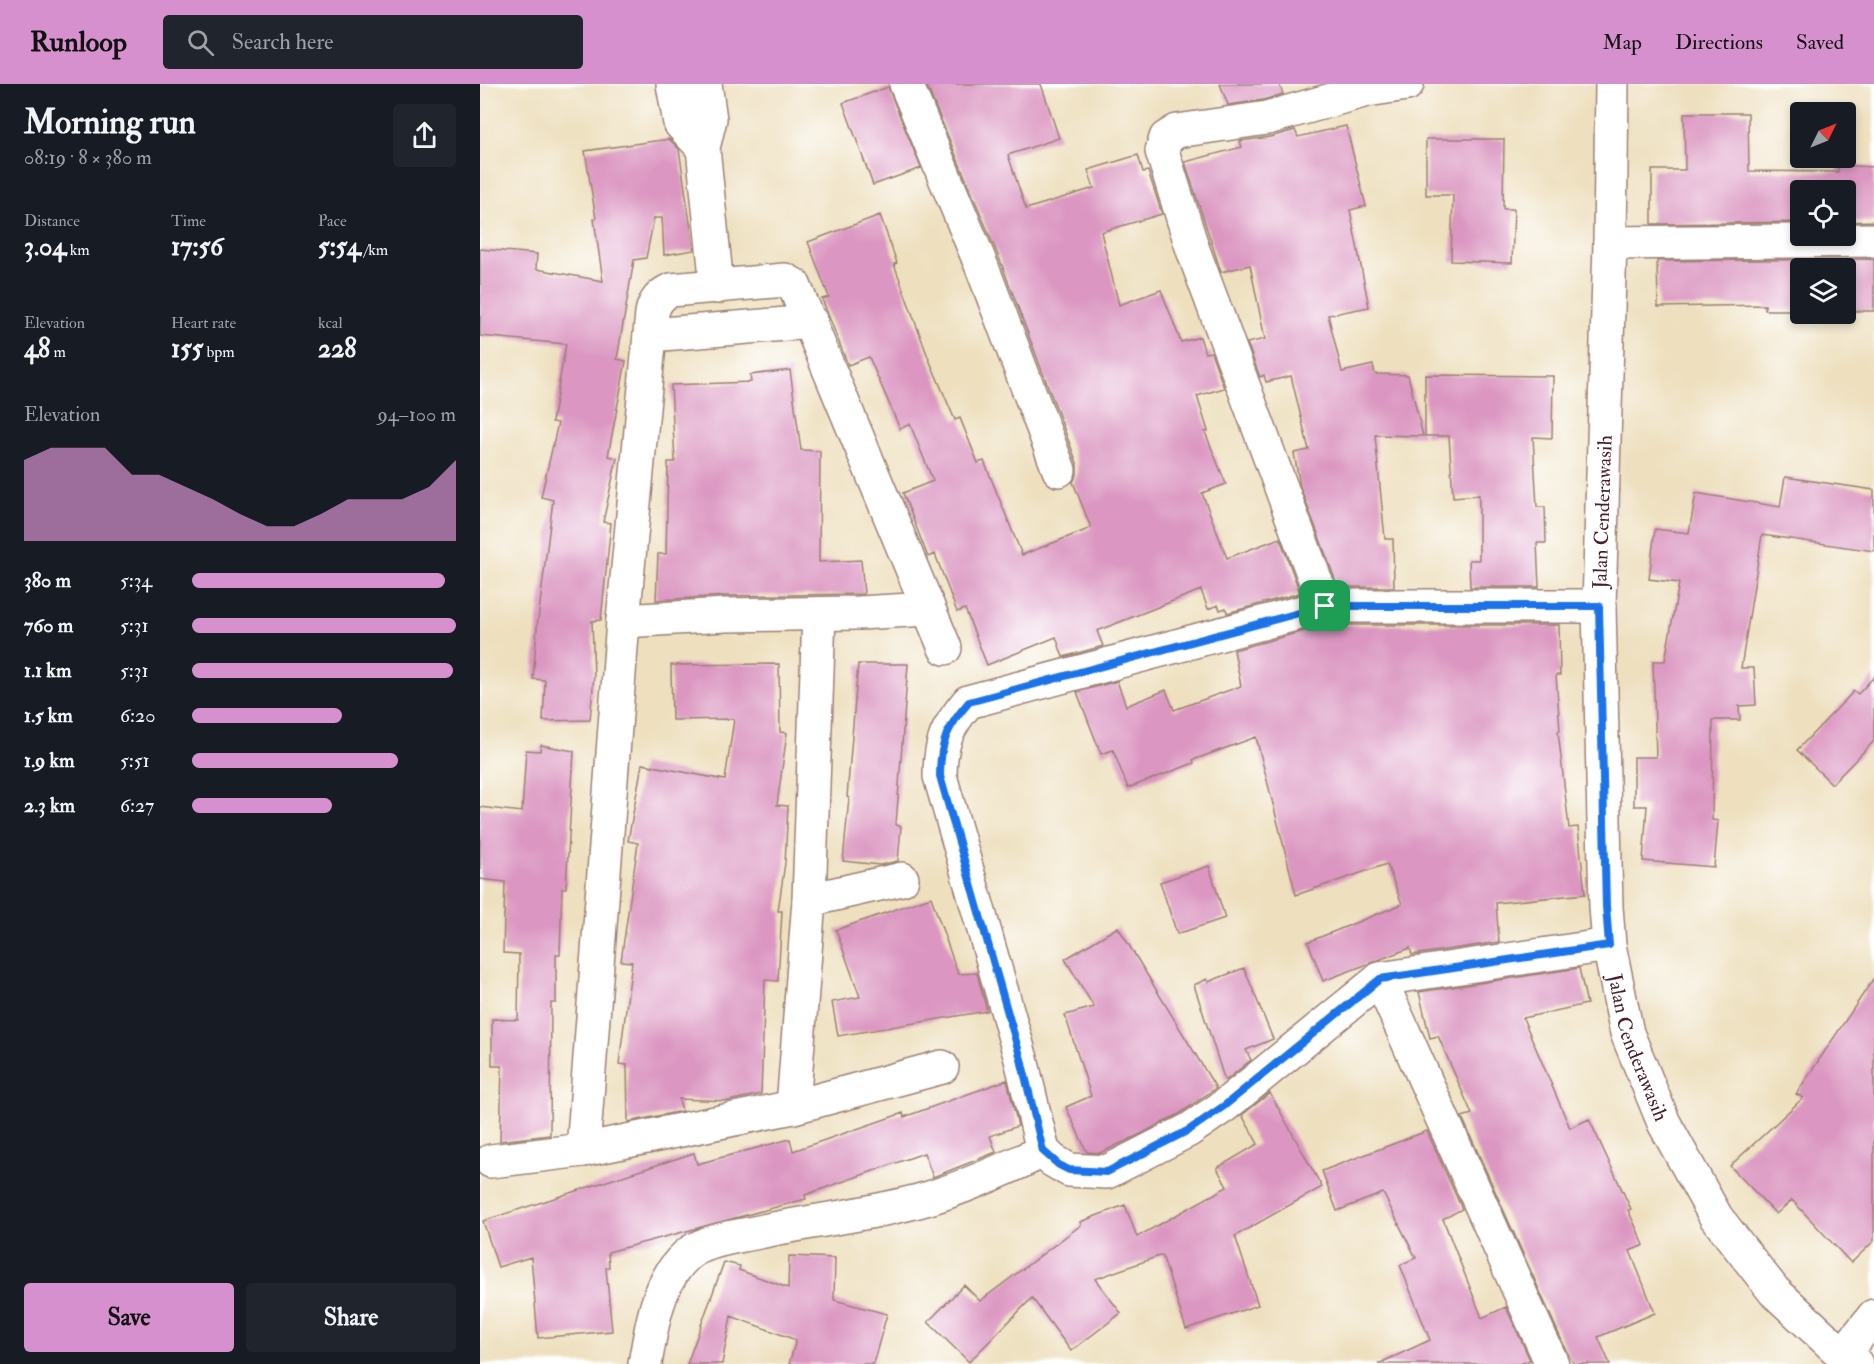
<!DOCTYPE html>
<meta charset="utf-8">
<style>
body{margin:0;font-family:"IM FELL Double Pica",serif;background:#20242c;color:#f1f3f6;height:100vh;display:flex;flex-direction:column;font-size:22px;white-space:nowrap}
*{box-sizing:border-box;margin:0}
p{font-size:20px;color:#9ea1a6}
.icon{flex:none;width:33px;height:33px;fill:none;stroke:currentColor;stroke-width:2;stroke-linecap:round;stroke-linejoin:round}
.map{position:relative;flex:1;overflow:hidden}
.panel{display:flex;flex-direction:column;background:#171b24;width:480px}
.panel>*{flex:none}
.needle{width:39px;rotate:47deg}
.fabs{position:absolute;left:1310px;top:18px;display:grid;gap:12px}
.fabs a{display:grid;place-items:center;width:66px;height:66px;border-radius:6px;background:#171b24;box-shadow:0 3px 9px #0003;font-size:30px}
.pin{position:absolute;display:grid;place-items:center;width:51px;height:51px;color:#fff;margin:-26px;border-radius:12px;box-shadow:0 3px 9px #0006}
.round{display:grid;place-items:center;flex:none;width:63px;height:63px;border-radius:6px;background:#20242c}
.overview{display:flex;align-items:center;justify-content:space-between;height:102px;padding:0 24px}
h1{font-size:33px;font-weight:700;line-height:45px}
.stats{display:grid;grid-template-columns:repeat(3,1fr);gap:9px;height:102px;padding:6px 24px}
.stats div{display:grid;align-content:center}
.stats b{font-size:26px;font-weight:700}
.stats small{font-size:16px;font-weight:400}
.stats p{font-size:16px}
.chart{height:168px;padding:12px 24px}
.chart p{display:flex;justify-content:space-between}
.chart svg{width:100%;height:108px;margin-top:6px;fill:#d690ce;opacity:.7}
.action{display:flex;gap:12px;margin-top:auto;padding:12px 24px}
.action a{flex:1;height:69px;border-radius:6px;background:#d690ce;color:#111;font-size:24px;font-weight:700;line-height:69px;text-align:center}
.action a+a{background:#20242c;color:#f1f3f6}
ul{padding:0 24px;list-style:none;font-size:20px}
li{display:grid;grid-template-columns:96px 72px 1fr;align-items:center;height:45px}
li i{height:15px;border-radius:8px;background:#d690ce}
header{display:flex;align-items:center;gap:36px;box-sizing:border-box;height:84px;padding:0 30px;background:#d690ce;color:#111}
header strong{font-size:28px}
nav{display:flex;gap:33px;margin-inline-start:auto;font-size:21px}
.search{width:420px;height:54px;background:#20242c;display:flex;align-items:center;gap:15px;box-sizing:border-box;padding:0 21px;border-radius:6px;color:#9ea1a6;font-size:22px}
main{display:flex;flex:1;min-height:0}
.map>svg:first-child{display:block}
.building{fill:#db96c1}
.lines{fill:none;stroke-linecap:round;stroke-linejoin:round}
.minor-casing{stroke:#9c8075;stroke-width:36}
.minor{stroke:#fff;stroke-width:33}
.route-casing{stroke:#fff;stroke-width:12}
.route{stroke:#1a73e8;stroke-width:8}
.labels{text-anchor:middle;stroke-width:5;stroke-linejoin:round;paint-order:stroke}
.street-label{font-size:20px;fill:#4a1f2b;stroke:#fff}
</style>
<header>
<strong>Runloop</strong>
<div class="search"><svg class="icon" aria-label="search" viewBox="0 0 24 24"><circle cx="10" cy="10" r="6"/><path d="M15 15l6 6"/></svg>Search here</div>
<nav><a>Map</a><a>Directions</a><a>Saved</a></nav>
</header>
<main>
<section class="panel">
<div class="overview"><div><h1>Morning run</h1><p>08:19 · 8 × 380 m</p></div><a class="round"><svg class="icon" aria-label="share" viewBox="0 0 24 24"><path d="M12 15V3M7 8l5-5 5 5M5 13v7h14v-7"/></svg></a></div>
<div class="stats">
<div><p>Distance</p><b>3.04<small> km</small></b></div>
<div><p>Time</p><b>17:56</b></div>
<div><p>Pace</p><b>5:54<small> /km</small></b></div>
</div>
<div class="stats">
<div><p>Elevation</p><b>48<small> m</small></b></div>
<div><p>Heart rate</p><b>155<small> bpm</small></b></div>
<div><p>kcal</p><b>228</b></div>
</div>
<div class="chart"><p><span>Elevation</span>94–100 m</p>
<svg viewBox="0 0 160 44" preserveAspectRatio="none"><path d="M0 44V11L10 6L20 6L30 6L40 17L50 17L60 22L70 27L80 33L90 38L100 38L110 33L120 27L130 27L140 27L150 22L160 11V44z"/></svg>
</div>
<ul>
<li><b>380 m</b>5:34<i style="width:96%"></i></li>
<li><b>760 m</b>5:31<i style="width:100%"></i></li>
<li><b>1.1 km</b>5:31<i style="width:99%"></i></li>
<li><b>1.5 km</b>6:20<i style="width:57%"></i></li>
<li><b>1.9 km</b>5:51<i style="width:78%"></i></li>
<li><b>2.3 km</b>6:27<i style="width:53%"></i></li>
</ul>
<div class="action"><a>Save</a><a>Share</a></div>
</section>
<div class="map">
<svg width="1394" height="1280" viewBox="0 0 1394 1280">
<rect width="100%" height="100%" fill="#fff"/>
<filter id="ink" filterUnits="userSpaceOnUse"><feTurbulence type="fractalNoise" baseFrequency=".0167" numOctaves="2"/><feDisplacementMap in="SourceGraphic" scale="12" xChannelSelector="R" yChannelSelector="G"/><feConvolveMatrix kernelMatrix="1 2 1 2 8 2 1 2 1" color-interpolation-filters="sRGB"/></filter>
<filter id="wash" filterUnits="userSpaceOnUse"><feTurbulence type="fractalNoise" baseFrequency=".008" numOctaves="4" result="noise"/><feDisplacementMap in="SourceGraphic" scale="24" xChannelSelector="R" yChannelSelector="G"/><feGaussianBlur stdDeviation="1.35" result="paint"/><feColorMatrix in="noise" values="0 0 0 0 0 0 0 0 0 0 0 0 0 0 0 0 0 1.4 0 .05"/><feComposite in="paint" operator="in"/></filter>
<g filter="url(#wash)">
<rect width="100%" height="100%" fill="#eee0bf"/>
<g id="blocks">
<path class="building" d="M446,0h115l18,54 -51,17 18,54 68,-21 -6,-18 50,-15 5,17 5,-1 14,43 -61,18 18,73 42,-15 20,52 19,-5 5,16 6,-1 13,36 -27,8 11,35 -3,1 21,52 -24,9 25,65 53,-20 20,55 -73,20 -1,-5 -6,2 -2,-5 -10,4 -7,-19 -104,41 6,15 -40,11 -7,-20 -69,28 -22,-56 -8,3 -22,-58 -7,3 -25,-64 30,-12 -23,-57 -10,5 -31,-72 -21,8 -26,-66 7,-2 -21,-55 72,-27 17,48 -3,1 34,93 27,63 5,-2 18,45 6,-2 38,94 69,-27 -18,-46 4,-8v-11l-77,-203z
M740,0h59l4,10 -20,6 -35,5z
M408,3l33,81 -48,17 -30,-82z
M1204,29h64l1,58 89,1v-7l36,2v54l-29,1v-32h-45v32l-148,2v-54h33z
M866,42l20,80 -16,4 19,97 -41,8 14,57 31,-7 2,9 33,1 15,61 -48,-1 10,104h8l1,48h-56l-38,-101 -6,-33 15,-3 -18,-74 -25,6 -2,-7 -4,2 -13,-34 18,-4 -15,-74 -29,7 -36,-110 57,-15 -2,-6 30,-4 25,-7 3,7z
M189,55l10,10 15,101 -30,5 -2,-37h-8l-8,40 -12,2 -17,99 9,2 -18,95 9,2 -14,64 8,1 -10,97 -9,1 2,55 -4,44 -47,1 2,-41 -12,-1 4,-51 16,-128 -12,-3 17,-74 -6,-1 14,-78 -86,-8v-87l57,5 -1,15 67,12 -9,-62h2l-11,-68z
M946,55h78l-1,70h11l-2,54 -61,-2 2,-66h-27z
M1394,175v52h-29v-43h-45v42h-35v-5l-107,2 -1,-46z
M310,286l11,80 19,1 -1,111 42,-2 3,34 -138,2 -70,4 2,-46h8l2,-92h7l-4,-77 80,-3 -1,-7z
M945,291l128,1 -1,62 -19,-1 4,70h8l1,36h-9l2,44h-69l-1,-27h10v-65l-26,2 -4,-61h-24z
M1305,393l89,13v61l-112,-16 -21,133h13l2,37 -17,1 1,14h-27l-1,100 6,1 -4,46 -71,-6 4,-55h-13v-49h22l-3,-96h12l14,-78 -30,-4 6,-50 34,4 7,-40 84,14z
M847,541h232l1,50h-4l4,56h-2l11,97 9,-1 7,67 -89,9 3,39 -87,13 -2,-7 -87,33 -15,-39 94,-38 -15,-40 -91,31 -40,-158 -63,23 1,3 -66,25 -15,-38 -12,4 -24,-62 40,-11 9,25 40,-16 8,20 67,-24 -7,-36z
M299,580l1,68 7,1 -10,72 11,1 -3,57 -7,48h4l-4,70 -13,-1 -4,114 -33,7 -49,-2 3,12 -54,11 -1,-57 -8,-1 13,-102 -11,-1 17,-118 -10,-2 14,-77 83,16 9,-61 -62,1 -1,-55z
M378,580h50l-12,161 5,1 -3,35 -18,4 -37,-4 6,-63 -2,-1z
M1394,593v64l-42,43 -35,-34 57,-59 4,3z
M61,661l33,6 -8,137h-4l-2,67h-4v48h-5l-1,132 -50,6 2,-75h-10v-47l26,1 1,-66 -16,-1 2,-71 -25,-3v-72l42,5 4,-62 14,1z
M729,782l16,52 -48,16 -17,-52z
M451,813l27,77 19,-1 10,38 -149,25 -6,-34 28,-5 -24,-67z
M638,843l98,161 -37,26 -36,19 -43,20 -13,-1 -21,-45 25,-11 -26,-81 29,-8 -29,-48z
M764,884l29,71 -27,11 5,10 -26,21 -31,-96 13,-6 1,3z
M1099,884l8,36 -64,14 47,110 19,-9 42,90 -3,1 16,35 -14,6 25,62 -57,24 12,27h-36l-8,-14 -104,-233 10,-3 -34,-78 -8,2 -11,-46z
M1394,894v263l-23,22 -59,-63 -16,14 -46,-48 73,-68 -7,-4z
M527,996l11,46 -28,10 6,16 -17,7 -46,18 -9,-24 -119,42 1,4 -198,53 1,15 -3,1 6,63 -74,7 -7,-81 -33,10 -15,-46 211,-68 3,11 93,-25 3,12 110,-38 1,4z
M790,1009l52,94 -87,49 23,69 -72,24 -24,-74 -67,24 26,34 -50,38 -39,-53 -63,64 -41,-40 36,-37 16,16 101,-76 -1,-3 45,-17 12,32 90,-50 -10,-19 41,-24 -16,-29z
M947,1047l35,78 -19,10 39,99 24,-11 24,53 -10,4h-142l52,-24 -30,-75 16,-7 -33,-65 -46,18 -15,-40z
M309,1172l46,2 -1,42 53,14 -14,50h-84l7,-24 -65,-24 -9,48h-35l37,-102 16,4 -1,4 49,18z"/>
</g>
</g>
<g filter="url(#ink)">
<use href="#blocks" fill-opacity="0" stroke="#9c8075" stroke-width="1.5"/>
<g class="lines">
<g class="minor-casing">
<g id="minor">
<path d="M193,0l7,39 23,25"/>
<path d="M225,0l5,35 -7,29 14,139"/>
<path d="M426,0l76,183 77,203"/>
<path id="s1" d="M1132,0l-2,159 -11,363 7,301 3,38 18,88 37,90 52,94 58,74 69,64 13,9"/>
<path d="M1130,159l264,-3"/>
<path d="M170,251l161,-13"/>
<path d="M845,522l-132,-356 -31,-99 4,-13 11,-7 90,-13 100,-28 40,-6"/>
<path d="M1119,522h-274l-357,96c-21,25 -28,41 -28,74l81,283 22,92 9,9 17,10 38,2 82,-42 35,-24 156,-127 229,-34"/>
<path d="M143,537l103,-6 133,-2 69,-4"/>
<path d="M329,816l93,-21"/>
<path d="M900,895l172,385"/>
<path d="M462,983l-149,40 -210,43 40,-529 29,-308c2,-11 9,-19 19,-23l114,-10 9,5 151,363"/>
<path d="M313,1023l16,-207 10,-286"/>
<path d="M11,1077l92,-11"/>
<path d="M1363,1271l31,-39"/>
<path d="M165,1280c6,-34 11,-75 35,-102 6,-7 14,-13 22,-16 18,-8 38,-10 57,-14 57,-12 115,-18 170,-34 39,-12 77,-29 114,-47"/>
</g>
</g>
<use href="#minor" class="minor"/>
</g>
</g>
<g class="lines" filter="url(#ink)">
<g class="route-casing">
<path id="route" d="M845,522h274l7,300 3,39 -229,34 -156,127 -35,24 -82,42 -38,-2 -10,-5 -16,-14 -22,-92 -81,-283c0,-33 7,-49 29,-74z"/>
</g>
<use href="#route" class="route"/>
</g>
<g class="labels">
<g class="street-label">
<text transform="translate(1122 428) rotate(-88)" y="7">Jalan Cenderawasih</text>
<text dy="7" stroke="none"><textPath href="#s1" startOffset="968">Jalan Cenderawasih</textPath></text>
</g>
</g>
</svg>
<div class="fabs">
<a><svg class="needle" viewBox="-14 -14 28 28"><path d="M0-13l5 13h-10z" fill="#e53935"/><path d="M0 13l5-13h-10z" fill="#9ea1a6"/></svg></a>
<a><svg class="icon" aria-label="locate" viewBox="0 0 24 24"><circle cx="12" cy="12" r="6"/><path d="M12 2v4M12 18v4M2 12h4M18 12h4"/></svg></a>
<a><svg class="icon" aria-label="layers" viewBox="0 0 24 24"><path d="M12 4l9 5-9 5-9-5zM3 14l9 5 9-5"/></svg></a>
</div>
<div class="pin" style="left:845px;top:522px;background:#1e9e55"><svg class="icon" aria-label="arrive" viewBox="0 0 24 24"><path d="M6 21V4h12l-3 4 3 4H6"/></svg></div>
</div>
</main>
